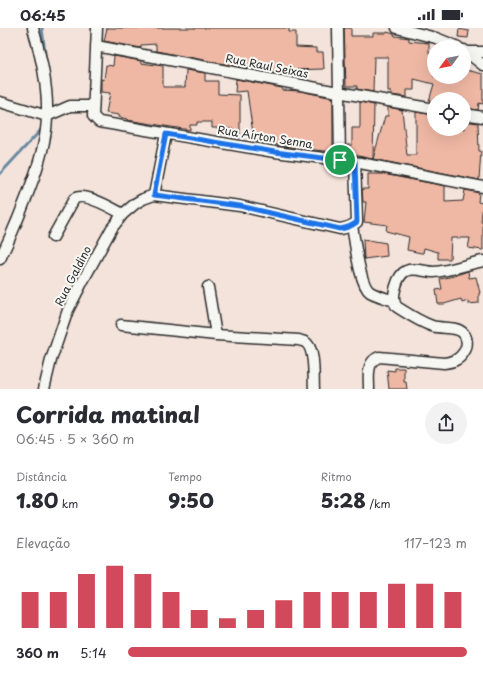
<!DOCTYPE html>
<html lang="pt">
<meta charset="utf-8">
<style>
body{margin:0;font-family:"Playpen Sans",sans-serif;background:#f2f2f3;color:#2b2b33;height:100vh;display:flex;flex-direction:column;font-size:15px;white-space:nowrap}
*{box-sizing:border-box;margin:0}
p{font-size:13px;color:#7c7c81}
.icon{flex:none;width:22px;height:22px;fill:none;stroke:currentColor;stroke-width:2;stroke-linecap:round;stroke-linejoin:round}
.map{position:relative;height:361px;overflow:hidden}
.panel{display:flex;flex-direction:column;background:#fff;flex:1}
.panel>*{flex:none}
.needle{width:26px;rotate:238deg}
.buttons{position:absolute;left:427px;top:12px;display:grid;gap:8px}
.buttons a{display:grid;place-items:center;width:44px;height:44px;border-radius:50%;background:#fff;box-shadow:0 4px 16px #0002;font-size:20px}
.pin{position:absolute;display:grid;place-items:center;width:34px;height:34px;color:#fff;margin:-17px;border:2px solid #fff;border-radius:50%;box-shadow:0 1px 4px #0007}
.round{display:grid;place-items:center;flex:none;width:42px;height:42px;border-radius:21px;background:#f2f2f3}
.head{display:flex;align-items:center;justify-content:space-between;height:68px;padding:0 16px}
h1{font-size:22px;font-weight:800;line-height:30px}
.figures{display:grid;grid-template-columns:repeat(3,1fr);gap:6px;height:68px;padding:4px 16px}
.figures div{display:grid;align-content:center}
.figures b{font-size:20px;font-weight:800}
.figures small{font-size:11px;font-weight:400}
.figures p{font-size:11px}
.chart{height:112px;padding:8px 16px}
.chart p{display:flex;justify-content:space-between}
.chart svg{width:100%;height:72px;margin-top:4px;stroke:#d1495b;stroke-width:6}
ul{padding:0 16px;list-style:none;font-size:13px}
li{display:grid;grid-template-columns:64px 48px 1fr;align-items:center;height:30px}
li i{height:10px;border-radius:5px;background:#d1495b}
.status{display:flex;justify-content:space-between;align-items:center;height:28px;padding:0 20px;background:#fff;direction:ltr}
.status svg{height:11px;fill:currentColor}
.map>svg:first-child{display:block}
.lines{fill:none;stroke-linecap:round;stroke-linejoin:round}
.stream{stroke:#698aa2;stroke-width:3}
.building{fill:#efb8a4;stroke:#2b2b2b}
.minor-casing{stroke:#2b2b2b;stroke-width:13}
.minor{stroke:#f6f6f2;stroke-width:10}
.route-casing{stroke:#fff;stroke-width:8}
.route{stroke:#1a73e8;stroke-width:5}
.labels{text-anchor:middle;stroke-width:4;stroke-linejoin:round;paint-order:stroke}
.street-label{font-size:11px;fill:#2b2b2b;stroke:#f6f6f2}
</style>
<div class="status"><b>06:45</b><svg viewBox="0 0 49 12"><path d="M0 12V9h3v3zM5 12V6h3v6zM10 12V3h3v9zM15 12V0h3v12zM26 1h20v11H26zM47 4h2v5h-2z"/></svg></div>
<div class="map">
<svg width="483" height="361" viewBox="0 0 483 361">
<rect width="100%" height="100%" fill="#f4e3db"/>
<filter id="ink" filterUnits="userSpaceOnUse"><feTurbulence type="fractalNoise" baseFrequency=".025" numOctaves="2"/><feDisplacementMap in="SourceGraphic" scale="8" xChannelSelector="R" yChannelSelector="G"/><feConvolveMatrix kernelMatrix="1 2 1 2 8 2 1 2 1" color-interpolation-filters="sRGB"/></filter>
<g filter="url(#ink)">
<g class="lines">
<path class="stream" d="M42,0l4,34
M0,146l40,-43 3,-5"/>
</g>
<path class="building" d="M107,0h182v4h7v15l20,1v4h7l1,17 -35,1v5h-6l-127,-24v-7l-15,1v3l-37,-7z
M344,0h7v8h22v-3h14v-1l7,2 1,2 14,2v3l20,2v10h5v24h30v-5l2,1v-3l17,4v30l-4,-1 -1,7 -14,-2v-9h-30v3l-5,-1 5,-17 -20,-5v11h-7v7l-16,-2v-3h-3v-35h-14l-1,35 -16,-3v-3h-11z
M459,1l10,2 -1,7 -10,-1z
M114,28l27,5v2l22,3v21h22l1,-17 19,3v8h13v13l22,1v43l-7,-1v-8h-6v-1h-15v-6h-15v3h-7v5l-63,-10v-1l-8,-2v-2l-13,-2 4,-20 -9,-1v-13l3,1 2,-15 7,1z
M236,51l46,9v2l18,1 33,7v54l-37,-4 -42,-7 -7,-50 -12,1z
M360,74l14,3 -1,54 -20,-4 -1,-2h-5v-8h5v-17h8z
M388,79l14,3 5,45h9v-43l18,3v14h30v-8l14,2 1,28h2l-2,29 -106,-21 12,-43h3z
M368,146h15l62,12v16l18,-1 2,-11 14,3 -1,9 5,1 -2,19 2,1v27l-15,-2 2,-10h-19l-1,21h-12v-7l-14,-4 -1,5h-2l-14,-3 2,-13 -23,-6 1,-6 -23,-3 2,-20h-3l-1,-13h6z
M363,211l23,4 1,13 -23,3z
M468,243l1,7 7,-1 4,16h-1v10l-11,1v-3l-6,2 -1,-4 -17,5h-6l-2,-14 6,-1 -2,-10 14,-3z
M395,340h9v14h2l1,7h-18l-2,-19 8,1z"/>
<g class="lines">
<g class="minor-casing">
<path id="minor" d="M97,0l-4,88 6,6 176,30 80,10 128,25
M338,0l2,132
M397,0l39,10 22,9
M96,18l242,46 96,17
M464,22l19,15
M468,24h15
M0,74l47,14 23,-10h23
M464,86l19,3
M154,167l12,-61
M352,198c3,14 7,58 18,66 7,4 16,6 24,9
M53,209l21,-38c10,-8 39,10 49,15
M0,231c13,-27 24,-54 34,-82 7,-20 13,-41 13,-62 1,-30 -6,-58 -14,-87
M208,259l8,48
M121,297l95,10 83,5c2,1 4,1 6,2 11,6 8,36 9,47
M44,361l7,-29 17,-50 17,-33 27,-49 11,-14 13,-11 7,-4 11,-4 86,11 100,23c7,-1 12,-3 17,-7l-2,-60
M369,361c0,-12 -3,-27 10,-32l65,6c9,-1 15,-3 20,-11 4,-6 4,-15 -2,-20 -7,-6 -21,-3 -30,-6 -12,-4 -24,-12 -35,-19 -7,-8 0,-32 9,-36 8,-4 19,1 28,1 16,-1 33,-8 49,-11"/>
</g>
<use href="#minor" class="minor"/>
</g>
</g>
<g class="lines" filter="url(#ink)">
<g class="route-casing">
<path id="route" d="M166,106l109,18 80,10 2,60c-5,4 -10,6 -17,7l-100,-23 -86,-11z"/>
</g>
<use href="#route" class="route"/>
</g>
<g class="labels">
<g class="street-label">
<text transform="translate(267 38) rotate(11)" y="4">Rua Raul Seixas</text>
<text transform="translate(265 109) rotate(9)" y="4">Rua Aírton Senna</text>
<text transform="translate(73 248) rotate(-63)" y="4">Rua Galdino</text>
</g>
</g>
</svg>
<div class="buttons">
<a><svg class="needle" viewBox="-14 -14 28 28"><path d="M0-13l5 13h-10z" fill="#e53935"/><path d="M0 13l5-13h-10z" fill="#7c7c81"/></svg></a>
<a><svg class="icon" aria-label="locate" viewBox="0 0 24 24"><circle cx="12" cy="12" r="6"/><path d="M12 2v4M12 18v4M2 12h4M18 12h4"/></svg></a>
</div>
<div class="pin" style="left:340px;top:132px;background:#1e9e55"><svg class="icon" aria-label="arrive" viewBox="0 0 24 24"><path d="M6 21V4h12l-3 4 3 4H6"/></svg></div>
</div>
<section class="panel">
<div class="head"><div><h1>Corrida matinal</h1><p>06:45 · 5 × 360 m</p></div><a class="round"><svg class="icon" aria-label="share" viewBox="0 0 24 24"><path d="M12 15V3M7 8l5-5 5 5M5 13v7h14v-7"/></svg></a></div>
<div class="figures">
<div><p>Distância</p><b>1.80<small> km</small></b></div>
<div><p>Tempo</p><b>9:50</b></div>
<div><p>Ritmo</p><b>5:28<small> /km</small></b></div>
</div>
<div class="chart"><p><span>Elevação</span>117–123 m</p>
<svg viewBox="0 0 160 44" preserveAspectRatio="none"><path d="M5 44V22M15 44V22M25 44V11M35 44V6M45 44V11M55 44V22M65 44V33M75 44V38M85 44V33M95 44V27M105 44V22M115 44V22M125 44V22M135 44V17M145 44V17M155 44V22"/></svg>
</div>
<ul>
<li><b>360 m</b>5:14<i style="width:100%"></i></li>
</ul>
</section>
